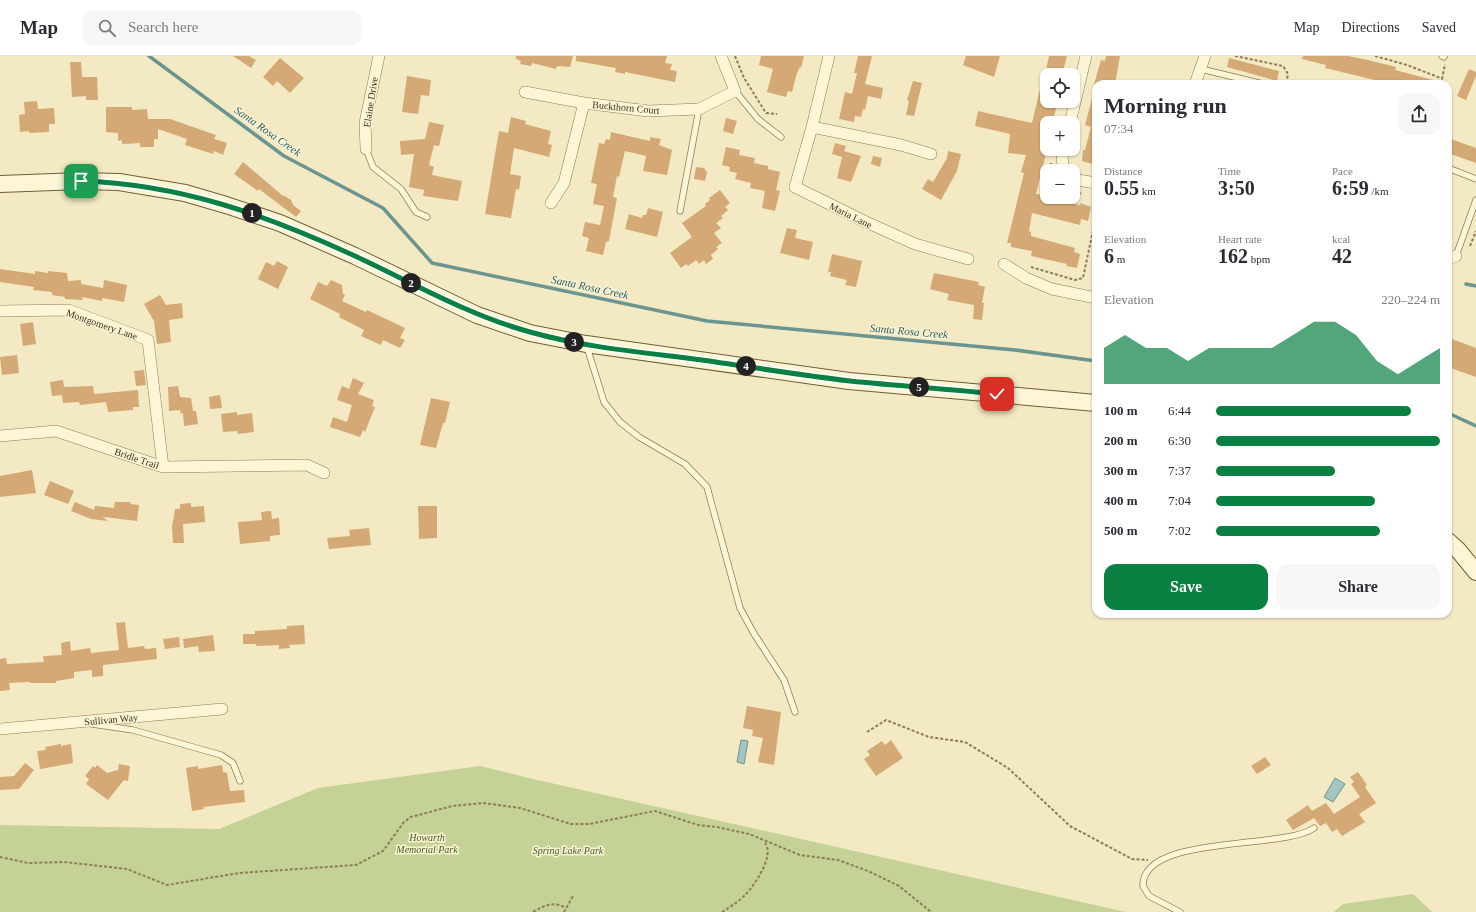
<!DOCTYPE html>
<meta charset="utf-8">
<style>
body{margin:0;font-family:"Times New Roman",serif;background:#f7f7f7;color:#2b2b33;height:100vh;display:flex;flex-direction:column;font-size:15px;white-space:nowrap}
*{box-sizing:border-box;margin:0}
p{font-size:13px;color:#7c7c81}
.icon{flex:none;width:22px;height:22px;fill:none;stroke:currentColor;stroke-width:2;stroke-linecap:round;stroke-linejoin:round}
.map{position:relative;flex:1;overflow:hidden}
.details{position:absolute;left:1092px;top:24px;width:360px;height:538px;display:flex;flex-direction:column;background:#fff;border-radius:12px;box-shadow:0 1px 3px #0004}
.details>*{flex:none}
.tools{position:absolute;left:1040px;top:12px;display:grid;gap:8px}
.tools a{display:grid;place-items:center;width:40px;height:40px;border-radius:8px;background:#fff;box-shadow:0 1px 3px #0004;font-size:20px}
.pin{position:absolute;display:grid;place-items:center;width:34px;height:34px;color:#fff;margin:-17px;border-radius:8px;box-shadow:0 2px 6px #0006}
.km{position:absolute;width:20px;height:20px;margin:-10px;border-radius:50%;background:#222;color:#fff;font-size:11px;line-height:20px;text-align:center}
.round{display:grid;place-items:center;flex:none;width:42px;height:42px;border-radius:12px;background:#f7f7f7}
.headline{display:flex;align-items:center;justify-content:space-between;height:68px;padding:0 12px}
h1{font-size:22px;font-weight:800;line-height:30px}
.metrics{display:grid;grid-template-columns:repeat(3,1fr);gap:6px;height:68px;padding:4px 12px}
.metrics div{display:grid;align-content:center}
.metrics b{font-size:20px;font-weight:800}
.metrics small{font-size:11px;font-weight:400}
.metrics p{font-size:11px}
.chart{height:112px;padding:8px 12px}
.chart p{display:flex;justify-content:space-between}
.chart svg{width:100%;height:72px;margin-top:4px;fill:#0b8043;opacity:.7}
.button{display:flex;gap:8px;margin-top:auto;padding:8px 12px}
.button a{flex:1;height:46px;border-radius:12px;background:#0b8043;color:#fff;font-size:16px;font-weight:800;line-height:46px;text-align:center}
.button a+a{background:#f7f7f7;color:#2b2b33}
ul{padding:0 12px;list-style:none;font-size:13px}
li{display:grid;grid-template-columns:64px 48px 1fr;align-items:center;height:30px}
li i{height:10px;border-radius:5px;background:#0b8043}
header{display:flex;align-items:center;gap:24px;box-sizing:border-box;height:56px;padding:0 20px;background:#fff;border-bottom:1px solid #e1e1e2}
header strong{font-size:19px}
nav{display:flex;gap:22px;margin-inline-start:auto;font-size:14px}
.search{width:280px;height:36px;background:#f7f7f7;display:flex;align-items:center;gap:10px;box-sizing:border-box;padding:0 14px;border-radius:12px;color:#7c7c81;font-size:15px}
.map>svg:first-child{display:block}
.green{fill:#c4d295}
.water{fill:#a5c5c0;stroke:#6b9590}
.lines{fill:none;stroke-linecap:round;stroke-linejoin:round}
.stream{stroke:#6b9590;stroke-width:3.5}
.building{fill:#d5a975}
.lane-casing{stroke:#8f7c57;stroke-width:7}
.street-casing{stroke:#8f7c57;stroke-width:12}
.secondary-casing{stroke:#715d3a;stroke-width:18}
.path{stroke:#8f7c57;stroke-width:2;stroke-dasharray:3 2;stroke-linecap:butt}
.lane{stroke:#fcf6d7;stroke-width:5.5}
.street{stroke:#fcf6d7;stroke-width:11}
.secondary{stroke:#fcf6d7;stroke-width:16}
.route-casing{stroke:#fff;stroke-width:8}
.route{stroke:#0b8043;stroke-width:5}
.labels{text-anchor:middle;stroke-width:3;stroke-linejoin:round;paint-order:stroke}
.street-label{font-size:10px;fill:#3e311d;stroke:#f9f3d3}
.park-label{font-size:10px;font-style:italic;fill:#465c21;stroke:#f9f3d3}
.water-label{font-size:11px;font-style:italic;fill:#2b5c5f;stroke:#f9f3d3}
</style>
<header>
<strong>Map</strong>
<div class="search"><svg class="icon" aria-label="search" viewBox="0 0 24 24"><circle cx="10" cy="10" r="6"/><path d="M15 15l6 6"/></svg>Search here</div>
<nav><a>Map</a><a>Directions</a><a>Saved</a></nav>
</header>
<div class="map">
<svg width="1476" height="856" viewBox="0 0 1476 856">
<rect width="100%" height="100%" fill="#f3eac3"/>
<path class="green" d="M480,710l53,13 593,133h-1126v-87l219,4 99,-41z
M1413,838l19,18h-98l9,-8z"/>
<path class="water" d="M741,684l7,1 -4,23 -7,-2z
M1335,722l10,6 -12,18 -9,-5z"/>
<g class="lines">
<path class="stream" d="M149,0l135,100 99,52 49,55 275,58 308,29 81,11
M1466,228l10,2
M1448,357l28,13"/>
</g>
<path class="building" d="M233,0h16l7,4 -5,8z
M516,0h57l-3,11 -13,-1 -1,3 -24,-6 -1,3 -11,-2 1,-3 -5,-2z
M576,0h91l-2,7 7,1 -2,6 7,1 -2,11 -50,-10v2l-10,-2 1,-4 -40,-7z
M761,0h43l-3,12 -1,-1 -3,6 -5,19 -4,-1 -2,6 -19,-5 6,-23 -14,-4z
M858,0h14l-7,28 18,4 -2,11 -13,-3 -3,14 -2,-1 -2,8 -6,-1 -1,6 -15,-3 6,-27 7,2 5,-21h-3z
M966,0h34l-6,21 -31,-12z
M1049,0h18l-5,19h-17z
M1106,0h14l-5,28h-21l7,-24 4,1z
M1303,0h45l20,4 28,7 -1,3 42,11v3h-46l-66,-16 1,-3 -24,-6z
M280,2l24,20 -14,15 -13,-12 -4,5 -10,-9z
M1229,2l50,13 -2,10 -50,-14z
M70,6h11l1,15h15l1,23h-12v-4l-14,1z
M1469,13l7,3v4l-10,24 -9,-4z
M407,20l24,4 -2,16 -8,-1 -3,19 -16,-2z
M1043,21h4v24h11l-6,22h-5l-1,2 -6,25 5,2v6l-9,36 20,3v4l24,4v-2l11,4 -3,14 -7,-2 -1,6 -48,-12 -3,18 2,1v4l44,12 -1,4 6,2 -3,14 -11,-2 1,-2 -36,-8 1,-5 -21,-4v-4h-4l17,-70 -3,-1 5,-17 -18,-2 2,-19 -35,-8 3,-15 54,12z
M913,25l9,2 -8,33 -8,-1 3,-14 -2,-1z
M1093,39l3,1v69l-14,-4 1,-11h2l6,-23 -6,-2z
M37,45l1,8 16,-1 1,16h-6v8l-20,1v-2l-9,1 -1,-17 6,-1 -1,-12z
M106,51h26v3l15,-1 1,10h22l46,16 -2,4 13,4 -4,12 -9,-4 -1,3 -28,-9 2,-6 -29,-10v10h-4v8h-14v-4l-18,1v-4l-4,1v-8l-12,-1z
M511,61l15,4 -1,3 26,7 -3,13 4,1 -3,12 -35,-9 -4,26 11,2 -2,14 -3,-1 -5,29 -26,-4 14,-83 9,2z
M726,62l11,3 -4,13 -10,-3z
M429,66l15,3 -5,21 -5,-1 -5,20 5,2 -2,8 30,6 -4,20 -35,-5 1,-6 -15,-3 5,-33 -13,1 -1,-14 25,-2z
M611,76l39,9v-4l11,2 -2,6 13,5 -5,25 -24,-4 3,-15 -21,-5 -6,26 -2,-1 -4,21 4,1 -8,43 -3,1 -3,13 -17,-4 3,-13 -7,-2 3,-14 15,3 4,-19 -11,-2 4,-20 -6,-1 8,-40 5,1 2,-5 4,1z
M1448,82l28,10v15l-28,-10z
M835,87l11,3 -2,5 17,5 -10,26 -14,-4 5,-21 -10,-3z
M726,91l14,3 -1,5 16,3 -1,5 14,3v3l12,3 -4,18 4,1 -5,20 -13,-3 3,-17 -15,-3 1,-5 -16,-4 2,-6 -8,-2 1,-4 -8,-2z
M948,95l13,3 -4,17 -16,29 -19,-11 6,-10 5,3 14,-24z
M873,100l9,2 -2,9 -9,-3z
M243,106l40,34v-1l8,5 2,5 8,6 -5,6 -37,-28 -1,2 -24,-17z
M696,111l8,1 3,4 -2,9 -11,-2z
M720,134l10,13 -5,4 3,3 -7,6 2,2 -7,5 5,5 -7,5 8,10 -6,4 2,2 -7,6 2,4 -7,5 -2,-4 -5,4 -3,-4 -8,6 -2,-2 -5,4 -11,-15 22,-16 -10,-14 24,-17 -1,-2 5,-4 -1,-2z
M648,152l15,4 -6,25 -32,-8 4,-15 13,4 1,-3h3z
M787,172l10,2 -2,8 18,4 -4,18 -29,-7z
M832,198l30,7 -6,26 -11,-2 2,-5 -17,-4 1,-4h-3z
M277,205l11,6 -10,22 -20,-10 8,-17 8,4z
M0,213l35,5v-3l13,2v-2l19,2 1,8 13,-1v4l22,4 1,-8 23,5 -3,17 -22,-4v3l-20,-4 1,3 -18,-1v-2l-13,-2v-3l-19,-2 1,-3 -34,-5z
M934,217l45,9 -1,3 7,2 -3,16h2l-2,17 -9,-1 1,-14 -27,-5 2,-6 -19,-5z
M331,224l11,5 1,9 2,1 -3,6 24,11 1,-2 38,18 -5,10 5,2 -5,8 -17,-8 -2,5 -20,-9 3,-6 -25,-13 1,-3 -30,-15 8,-17 9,4z
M160,239l6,10 16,-2 1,15 -14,2 2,22 -14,2 -3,-23 -10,-17z
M33,266l3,22 -13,2 -3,-22z
M1452,283l24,9v29l-28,-10v-18z
M17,299l2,18 -17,2 -2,-18z
M144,314l2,15 -10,1 -2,-15z
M353,322l11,5 -6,11 16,6 -2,6 3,1 -10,25 -2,-2 -3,7 -30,-10 3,-10 14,5 5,-17 -15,-5 5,-14 7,3z
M63,324l1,7 29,-1 1,8 44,-4 1,17h-6v3l-25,2 -2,-10 -26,3 -1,-3 -16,1 -1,-8 -10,1 -2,-14z
M178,330l2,11 11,1 2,13h3l2,13 -14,2 -1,-13 -2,1 -1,-4 -11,1 -1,-24z
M220,339l2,13 -12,1 -1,-12z
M431,342l19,4 -5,21h-2l-7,25 -16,-3z
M237,356v3l15,-2 2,19 -16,2 -1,-3 -14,1 -2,-18z
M32,414l4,23 -36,4v-21z
M50,425l24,10 -6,13 -24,-9z
M75,446l19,8 1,-4 19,2 1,-6h16l-1,2 9,1 -2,16 -34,-4 5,4 -17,-2 -20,-8z
M191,447v4l13,-1 1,16 -22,2 1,19h-11l-1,-16 3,-18h5v-5z
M418,450h19v32l-18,1z
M271,455l1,8 7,-1 1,17 -10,1v5l-30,3 -2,-22 24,-2 -1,-8z
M369,472l2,17 -42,4 -2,-11 23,-2 -1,-6z
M125,566l3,26 16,-2 1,3 11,-1 1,11 -54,6v11l-11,1v-7l-18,2v6l-18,3v2h-26v-1l-21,1 1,7 -10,1v-32l6,-1 1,6 37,-2 -1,-6 19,-1 -1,-12 9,-2 1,10 19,-3 1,5 28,-3 -3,-27z
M304,569l1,19 -16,1 1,3 -11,1v-4l-23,1v-2h-13v-10h12v-3l32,-2v-3z
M213,579l2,16 -16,1 -1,-6 -14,2 -1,-9z
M179,581l1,10 -15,2 -2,-10z
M747,650l34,6 -7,53 -16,-3 5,-24 -11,-2 1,-6 -10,-2z
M891,684l12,18 -27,18 -12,-17 6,-4 -3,-4 15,-10 3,4z
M61,688v2l10,-2 2,19 -33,6 -3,-18 9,-1 -1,-3z
M1265,701l6,8 -14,9 -6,-8z
M25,707l9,7 -15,19 -19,1v-13l14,-1z
M119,708l11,2 -2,15 -4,-1 -16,20 -22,-16 3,-5 -4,-3 8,-10 2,2 2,-3 10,8 11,-3z
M222,709l1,7 4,1 3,18 14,-1 1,12 -42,5 1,2 -12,2 -6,-43 12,-2v3z
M1358,716l9,13 -2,2 11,16 -17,11 6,8 -23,14 -5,-7 -5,3 -6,-9 -6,3 -6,-8 -21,12 -7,-10 22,-15 4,6 14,-8 8,11 26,-17 -9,-13 3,-2 -4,-5z"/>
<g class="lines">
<g class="lane-casing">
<path id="lane" d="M1442,0l2,1
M1201,13l62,15
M735,35l23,28 23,18
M366,93l7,18 28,22 15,23 11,5
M1448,112l28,11
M680,155l19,-102
M1456,200l20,-56
M587,291l17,55 16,20 19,15 46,27 22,23 33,121 13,24 31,48 11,32
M92,668l41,6 88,25 12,8 7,18
M1180,856l-31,-16 -6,-10c-1,-52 141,-36 171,-58"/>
</g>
<g class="street-casing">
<path id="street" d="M829,0l-17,71 -17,60 71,35 49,22 53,15
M1195,28l10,-28
M525,36l59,11 64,8 51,-2 36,-18 -14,-35
M1070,67l16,-67
M812,71l89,18 30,9
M366,93l-1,-26 14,-67
M1064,93l-2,10 3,12
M1073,121l5,3 18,3
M551,147l13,-20 20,-80
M1448,203l8,-3
M1004,208l22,14 26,11 44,9
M0,255l69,-1 79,30 15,127
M0,380l56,-5 107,36 144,-2 17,8
M0,673l222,-20"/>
</g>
<g class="secondary-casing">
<path id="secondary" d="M0,128l81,-3 38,1 66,11 41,12 54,18 75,33 122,59 53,18 56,11 263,37 247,22
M1448,485l10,9 18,22"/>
</g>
<path class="path" d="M735,0l9,22 22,35 11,1
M1235,0l48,10 5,8 -2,10
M1375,0l32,9 36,14
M1441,28l4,-20
M1074,87l2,-12
M1051,115v-9
M1073,139l9,-2
M1448,184h5
M1470,190l6,-15
M1031,211l44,13 8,-2 13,-62
M867,676l19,-12 43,17 36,5 43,26 62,58 62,33 16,1
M0,801l28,6 36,-1 63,7 40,16 72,-12 117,-8 27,-14 21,-29 7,-5 41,-11 31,-3 37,5 51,16h18l66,-13 43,14 19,2 32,7 51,21 38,5 30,11 31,15 32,26
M533,856c12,-7 21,-11 33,-4
M564,856l9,-16
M722,856c8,-5 16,-10 23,-17 9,-9 30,-39 20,-52"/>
<use href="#lane" class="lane"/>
<use href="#street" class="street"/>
<use href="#secondary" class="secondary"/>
</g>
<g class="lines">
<g class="route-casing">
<path id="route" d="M81,125c99,3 185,34 274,75 58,27 113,59 175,76 53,15 109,20 164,27 52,7 104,16 156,22 49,5 98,8 147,13"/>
</g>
<use href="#route" class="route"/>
</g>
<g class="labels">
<g class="street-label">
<text transform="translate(370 46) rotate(-81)" y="4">Elaine Drive</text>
<text transform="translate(626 51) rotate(5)" y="4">Buckthorn Court</text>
<text transform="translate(851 159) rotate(26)" y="4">Maria Lane</text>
<text transform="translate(102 268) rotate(19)" y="4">Montgomery Lane</text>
<text transform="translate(137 402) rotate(19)" y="4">Bridle Trail</text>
<text transform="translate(111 663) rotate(-5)" y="4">Sullivan Way</text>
</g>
<g class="park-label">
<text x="427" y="785">Howarth<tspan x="427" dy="12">Memorial Park</tspan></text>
<text x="568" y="798">Spring Lake Park</text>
</g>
<g class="water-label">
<text transform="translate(268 75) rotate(35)" y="4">Santa Rosa Creek</text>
<text transform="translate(590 231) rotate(12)" y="4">Santa Rosa Creek</text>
<text transform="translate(909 275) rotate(5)" y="4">Santa Rosa Creek</text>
</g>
</g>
</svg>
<div class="tools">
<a><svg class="icon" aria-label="locate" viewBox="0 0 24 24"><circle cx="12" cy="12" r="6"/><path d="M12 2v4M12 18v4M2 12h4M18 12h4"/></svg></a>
<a>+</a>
<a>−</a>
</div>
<div class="pin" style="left:81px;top:125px;background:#1e9e55"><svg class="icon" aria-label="arrive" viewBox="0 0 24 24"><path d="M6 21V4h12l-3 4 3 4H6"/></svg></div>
<div class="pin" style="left:997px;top:338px;background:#d93025"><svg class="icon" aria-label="check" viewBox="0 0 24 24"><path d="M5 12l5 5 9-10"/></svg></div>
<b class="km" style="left:252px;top:157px">1</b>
<b class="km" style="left:411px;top:227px">2</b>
<b class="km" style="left:574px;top:286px">3</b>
<b class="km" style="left:746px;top:310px">4</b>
<b class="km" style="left:919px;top:331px">5</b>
<section class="details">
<div class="headline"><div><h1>Morning run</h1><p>07:34</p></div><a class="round"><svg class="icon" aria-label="share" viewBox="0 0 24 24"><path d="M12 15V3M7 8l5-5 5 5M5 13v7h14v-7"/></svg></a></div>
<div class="metrics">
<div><p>Distance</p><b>0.55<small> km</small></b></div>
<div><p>Time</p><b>3:50</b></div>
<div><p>Pace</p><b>6:59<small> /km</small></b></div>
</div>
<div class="metrics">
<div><p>Elevation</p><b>6<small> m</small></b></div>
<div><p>Heart rate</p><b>162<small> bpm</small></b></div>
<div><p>kcal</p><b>42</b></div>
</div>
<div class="chart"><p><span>Elevation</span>220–224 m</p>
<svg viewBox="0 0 160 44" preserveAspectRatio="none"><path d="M0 44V22L10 14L20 22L30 22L40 30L50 22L60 22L70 22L80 22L90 14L100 6L110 6L120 14L130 30L140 38L150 30L160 22V44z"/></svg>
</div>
<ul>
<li><b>100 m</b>6:44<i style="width:87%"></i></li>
<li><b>200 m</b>6:30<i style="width:100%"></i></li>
<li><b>300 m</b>7:37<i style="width:53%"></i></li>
<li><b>400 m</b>7:04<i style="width:71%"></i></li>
<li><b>500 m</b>7:02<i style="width:73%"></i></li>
</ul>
<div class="button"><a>Save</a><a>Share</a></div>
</section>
</div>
